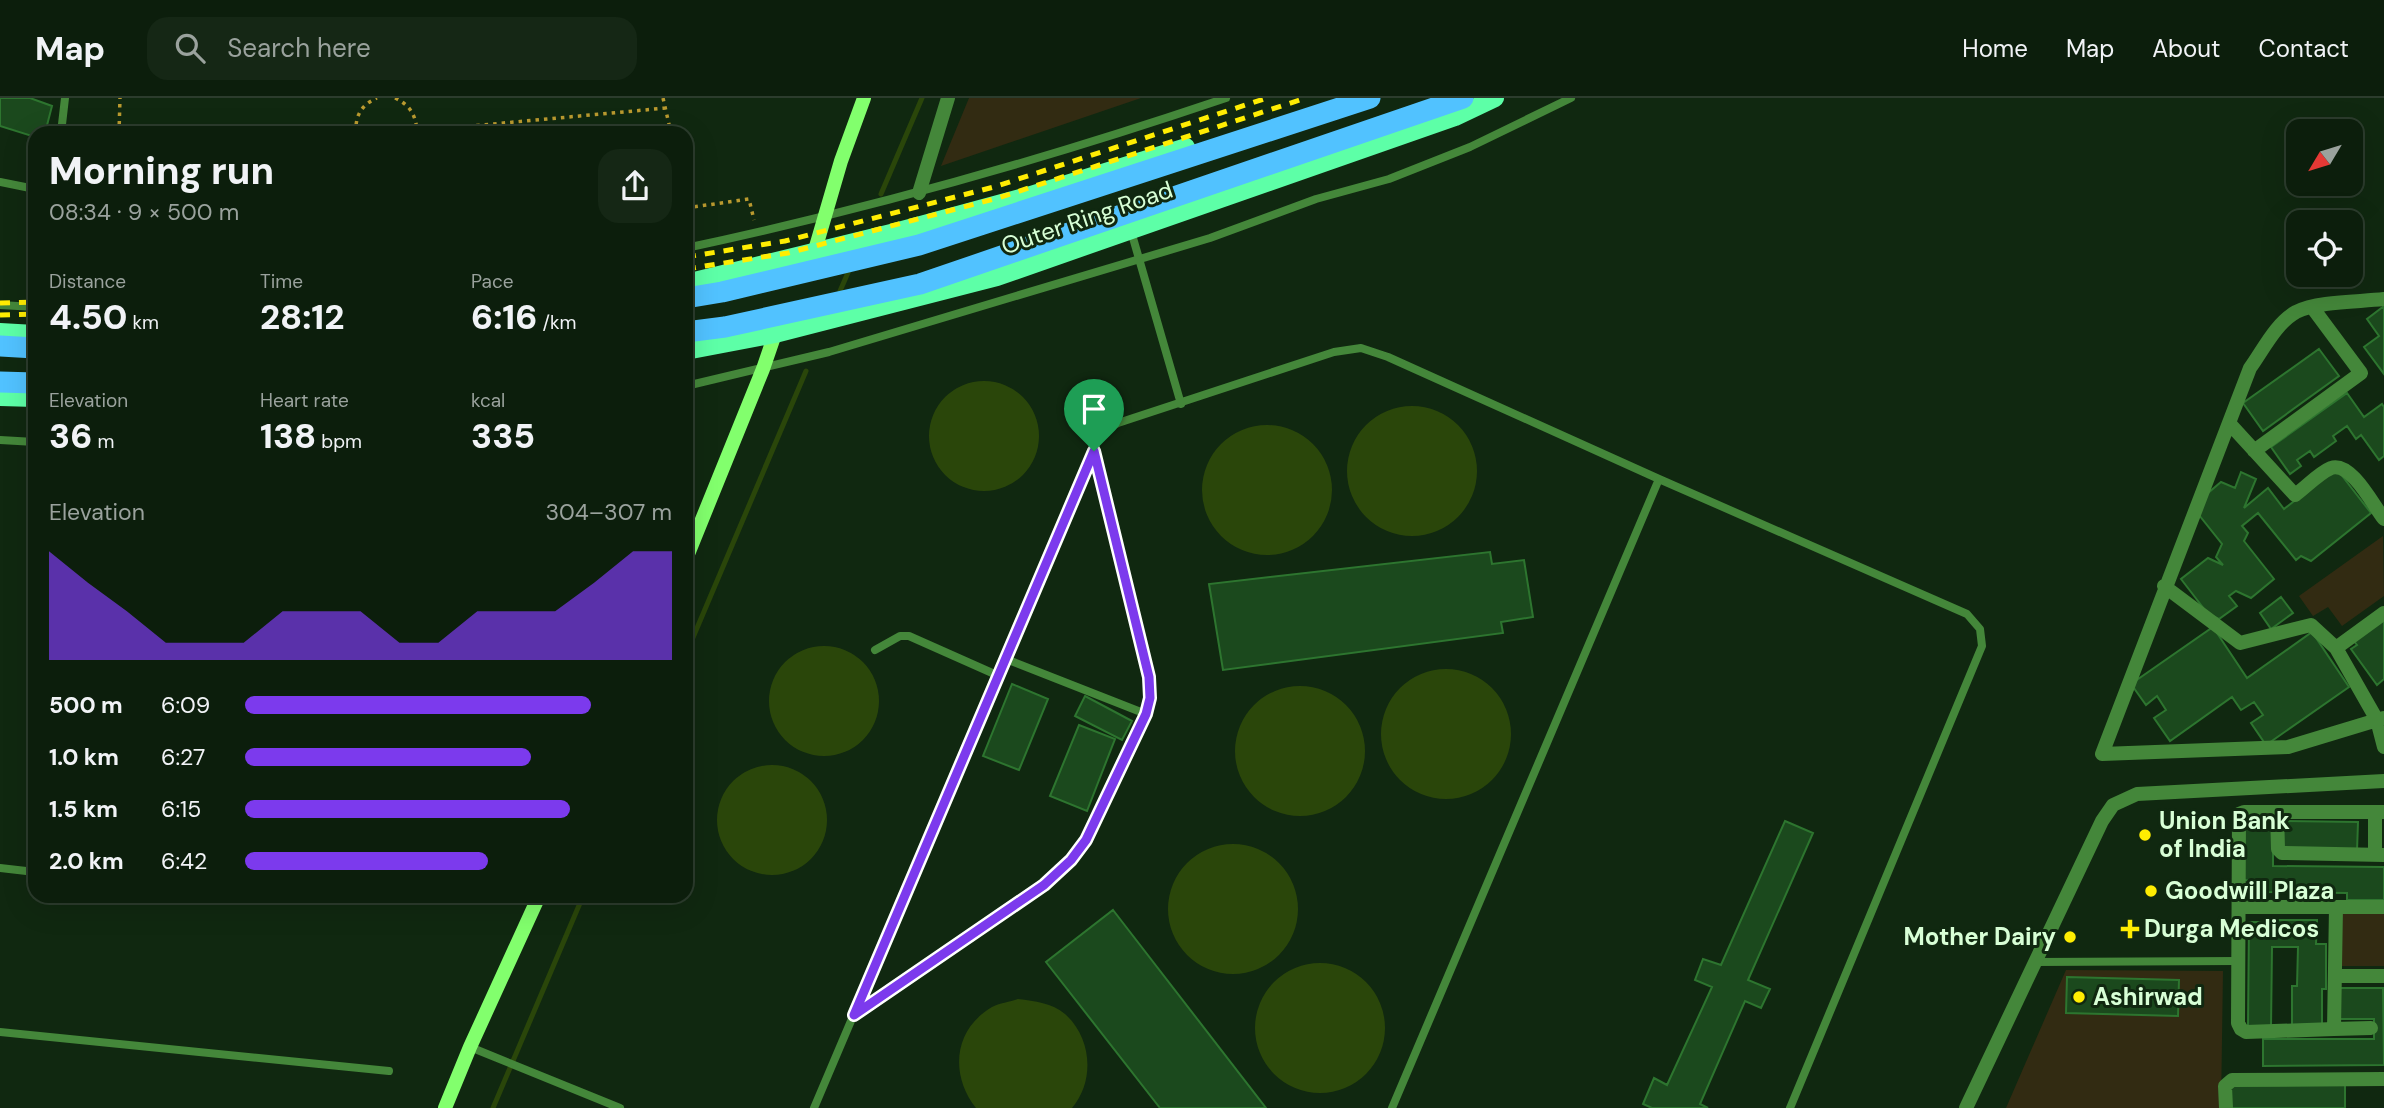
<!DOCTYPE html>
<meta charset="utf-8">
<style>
body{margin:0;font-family:"DM Sans",sans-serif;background:#152715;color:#f1f3f6;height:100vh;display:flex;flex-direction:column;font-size:26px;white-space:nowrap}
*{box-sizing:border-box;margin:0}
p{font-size:23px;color:#9aa29d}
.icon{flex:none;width:38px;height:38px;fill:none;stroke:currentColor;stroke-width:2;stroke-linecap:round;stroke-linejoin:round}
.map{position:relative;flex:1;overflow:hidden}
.panel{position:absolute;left:28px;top:28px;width:665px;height:777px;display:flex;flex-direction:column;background:#0c1e0c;border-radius:21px;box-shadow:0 7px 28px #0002,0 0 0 2px #2c3c2d}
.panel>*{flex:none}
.needle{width:46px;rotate:232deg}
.controls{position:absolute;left:2286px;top:21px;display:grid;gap:14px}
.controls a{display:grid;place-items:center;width:77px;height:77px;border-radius:14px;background:#0c1e0c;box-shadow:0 7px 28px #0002,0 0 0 2px #2c3c2d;font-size:35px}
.pin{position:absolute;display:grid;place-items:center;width:60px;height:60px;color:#fff;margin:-72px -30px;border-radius:50% 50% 50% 0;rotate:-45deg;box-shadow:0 0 7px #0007}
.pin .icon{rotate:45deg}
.round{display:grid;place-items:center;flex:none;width:74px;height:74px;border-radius:21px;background:#152715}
.head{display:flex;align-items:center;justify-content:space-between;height:119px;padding:0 21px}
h1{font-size:38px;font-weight:800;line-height:52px}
.metrics{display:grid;grid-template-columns:repeat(3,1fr);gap:10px;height:119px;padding:7px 21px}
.metrics div{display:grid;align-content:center}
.metrics b{font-size:35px;font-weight:800}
.metrics small{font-size:19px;font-weight:400}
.metrics p{font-size:19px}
.chart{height:196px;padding:14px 21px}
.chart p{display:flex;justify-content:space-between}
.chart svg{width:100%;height:126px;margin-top:7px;fill:#7c3aed;opacity:.7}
ul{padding:0 21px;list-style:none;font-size:23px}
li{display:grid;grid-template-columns:112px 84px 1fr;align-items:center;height:52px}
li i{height:18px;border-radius:9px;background:#7c3aed}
header{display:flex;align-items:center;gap:42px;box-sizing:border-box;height:98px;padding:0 35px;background:#0c1e0c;border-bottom:2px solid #2c3c2d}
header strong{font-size:33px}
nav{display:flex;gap:38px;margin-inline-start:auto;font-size:24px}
.search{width:490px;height:63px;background:#152715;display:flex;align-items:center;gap:18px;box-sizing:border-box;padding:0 24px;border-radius:21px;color:#9aa29d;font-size:26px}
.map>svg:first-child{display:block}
.green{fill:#322b12}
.water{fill:#2a460a}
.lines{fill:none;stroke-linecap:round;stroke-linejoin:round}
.stream{stroke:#2a460a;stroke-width:5}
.building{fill:#1b491d;stroke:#2d752f;stroke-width:2}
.path{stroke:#ba9a2f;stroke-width:3.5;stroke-dasharray:3.5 5;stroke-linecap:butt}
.lane{stroke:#44873a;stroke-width:8}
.street{stroke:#44873a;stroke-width:14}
.secondary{stroke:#82ff6d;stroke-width:14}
.primary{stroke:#5dffa7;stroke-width:18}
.highway{stroke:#51c2ff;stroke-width:21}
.rail{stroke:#ffed02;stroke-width:5;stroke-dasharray:10 9;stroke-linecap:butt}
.route-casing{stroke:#fff;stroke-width:14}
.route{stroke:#7c3aed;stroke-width:9}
.poi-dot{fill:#ffed02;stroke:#102810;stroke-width:2.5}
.labels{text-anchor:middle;stroke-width:6;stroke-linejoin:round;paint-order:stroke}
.street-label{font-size:24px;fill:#d8ffd6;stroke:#102810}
.poi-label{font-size:24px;font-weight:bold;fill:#d8ffd6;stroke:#102810;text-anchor:start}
</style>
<header>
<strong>Map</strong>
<div class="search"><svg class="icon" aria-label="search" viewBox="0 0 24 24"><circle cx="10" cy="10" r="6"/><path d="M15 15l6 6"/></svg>Search here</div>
<nav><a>Home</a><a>Map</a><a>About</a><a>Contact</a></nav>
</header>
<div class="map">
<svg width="2384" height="1010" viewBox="0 0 2384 1010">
<rect width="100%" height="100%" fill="#102810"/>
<path class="green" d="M969,0h172l-200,68z
M2383,438l1,60 -42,30 -14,-19 -15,9 -14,-20z
M2339,812h45v56h-45z
M2066,872l157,1 -2,137h-215z"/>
<path class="water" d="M929 338a55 55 0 1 1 110 0a55 55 0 1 1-110 0Z
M1347 373a65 65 0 1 1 130 0a65 65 0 1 1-130 0Z
M1202 392a65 65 0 1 1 130 0a65 65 0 1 1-130 0Z
M769 603a55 55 0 1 1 110 0a55 55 0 1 1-110 0Z
M1381 636a65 65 0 1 1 130 0a65 65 0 1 1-130 0Z
M1235 653a65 65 0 1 1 130 0a65 65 0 1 1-130 0Z
M717 722a55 55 0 1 1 110 0a55 55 0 1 1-110 0Z
M1168 811a65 65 0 1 1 130 0a65 65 0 1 1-130 0Z
M1255 930a65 65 0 1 1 130 0a65 65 0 1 1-130 0Z
M1018,901c17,2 34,4 47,15 27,24 30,67 7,94h-96c-26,-33 -23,-78 16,-101 7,-4 18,-5 26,-8z"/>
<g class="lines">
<path class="stream" d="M881,96l41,-96
M840,193l10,-23
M686,556l120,-283
M493,1010l90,-212"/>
</g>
<path class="building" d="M0,0h30l22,8 -7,27h-10v4l-35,-11z
M2384,208v68l-20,-27 15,-11 -12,-17z
M2319,251l20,27 -76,55 -20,-28z
M2347,295l17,24 18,-13 2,3v49l-5,4 -18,-25 -5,4 -9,-13 -14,10 3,5 -22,16 -4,-6 -13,9 4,6 -11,8 -19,-27z
M2336,370l35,45 -60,48 -10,-5 -5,4 -38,-47 -16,13 6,7 -4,8 30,38 -23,19 -15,-7 -7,5 8,10 -18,13 -11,-5 -27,-35 27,-21 15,7 -7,-8 6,-13 -27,-34 6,-11 20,-17 14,6 6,-16 15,7 -12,29 24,-20 16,21z
M1490,454l2,12 32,-4 9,57 -32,5 2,11 -280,37 -14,-86z
M2281,499l12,16 -22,16 -11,-16z
M2384,520v61l-7,6 -26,-36 6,-4 -4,-5z
M2213,529l34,51 65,-46 37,55 -83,58 -15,-22 12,-8 -9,-13 -13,8 -9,-13 -62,44 -16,-23 12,-8 -9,-14 -11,9 -15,-21z
M1012,586l36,15 -29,71 -36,-14z
M1085,598l47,25 -10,19 -47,-24z
M1079,627l36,14 -28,72 -37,-15z
M1785,723l28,12 -65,147 22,9 -9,19 -16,-7 -45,103 8,4h-56l-9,-4 11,-26 13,7 45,-98 -17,-7 8,-21 18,6z
M2281,723l77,1 -1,29 -76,-2z
M2240,724h33v44l111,1v33h-37v-7l-83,-1 1,-11 -25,-1z
M1113,812l153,198h-106l-114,-146z
M2272,822h45l-1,24h10v45h-4v39l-30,-1v-41h5l1,-39h-26l-1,80h-23l1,-105h23z
M2067,879l112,3 -1,36 -112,-3z
M2337,890h46l1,77 -121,1v-27h111v-20h-37z
M2345,986v24h-116v-23z"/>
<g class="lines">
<path class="path" d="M395,0c15,7 21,17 22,34
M663,0l8,35
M417,33l249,-23
M119,35l1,-35
M356,35c-1,-17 5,-28 21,-35
M686,110l63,-9 5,21"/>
<path class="lane" d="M61,35l4,-35
M0,84l35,7
M1131,133l50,173
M686,150c183,-39 363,-90 540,-150
M0,207l35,2
M686,288l143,-34 381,-114 106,-39 73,-20 81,-32 101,-49
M0,342l35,2
M875,552l25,-14h9l90,40
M1006,561l140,55
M0,770l35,4
M2035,864l203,-1
M854,917l190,-130 27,-25 14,-20 61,-126 4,-16 -1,-21 -54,-225
M0,934l389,39
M470,949l150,61
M814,1010l285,-671 8,-9 11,-5 216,-71 27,-4 27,9 271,122 308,135 13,15 2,17 -192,462
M1392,1010l267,-629"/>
<path class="street" d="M919,95l29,-95
M2384,201c-25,3 -66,2 -88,13 -20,11 -33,38 -46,56l-148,386 186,-7 96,-29
M2229,325l66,72c11,-8 24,-22 36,-27 20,-7 42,37 53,51
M2254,353l107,-78 -49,-66
M2164,488l76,57 71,-18 25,23
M2384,515l-48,35 41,72 7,27
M2277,714l1,37 4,4 102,2
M2375,757v-43
M2239,809h145
M2336,809l-2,122 -88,3 -5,-3 -3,-6 1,-209 5,-2h140
M2335,878h49
M2334,931l37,-1
M1966,1010l136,-287 11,-16 24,-11 247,-13
M2226,1010l-1,-22 7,-6 152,-1"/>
<path class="secondary" d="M815,152l26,-89 23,-63
M686,461l77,-190 12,-35
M445,1010l25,-61 69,-151"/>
<path class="primary" d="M686,185l209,-51 129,-35 162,-50
M0,234l35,2
M686,253l89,-17 222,-57 458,-160 40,-19
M0,299l35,1"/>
<path class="highway" d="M686,200l36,-6 197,-47 451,-147
M686,234l39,-5 195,-43 543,-186
M0,248l35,2
M0,284l35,1"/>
<path class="rail" d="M686,159l99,-16 209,-54 273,-89
M686,171l102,-16 210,-55 308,-100
M0,205l35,-1
M0,217l35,-1"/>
</g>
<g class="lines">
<g class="route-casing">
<path id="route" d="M1094,353l55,226 1,21 -4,16 -60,126 -15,20 -27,25 -190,130z"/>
</g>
<use href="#route" class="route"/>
</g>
<g class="poi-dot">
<circle cx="2145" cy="737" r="7"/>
<circle cx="2151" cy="793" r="7"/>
<path d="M2126.5 820.5h7v7h7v7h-7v7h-7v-7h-7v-7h7z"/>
<circle cx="2070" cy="839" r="7"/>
<circle cx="2079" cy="899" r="7"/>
</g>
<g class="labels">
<g class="street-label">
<text transform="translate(1087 120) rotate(-19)" y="8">Outer Ring Road</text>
</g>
<g class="poi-label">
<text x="2159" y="731">Union Bank<tspan x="2159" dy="28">of India</tspan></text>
<text x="2165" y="801">Goodwill Plaza</text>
<text x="2144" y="839">Durga Medicos</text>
<text x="2056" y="847" text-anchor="end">Mother Dairy</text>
<text x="2093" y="907">Ashirwad</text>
</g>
</g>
</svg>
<div class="controls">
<a><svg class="needle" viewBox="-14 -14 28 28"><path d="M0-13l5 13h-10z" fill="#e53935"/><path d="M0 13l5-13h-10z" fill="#9aa29d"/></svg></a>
<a><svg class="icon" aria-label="locate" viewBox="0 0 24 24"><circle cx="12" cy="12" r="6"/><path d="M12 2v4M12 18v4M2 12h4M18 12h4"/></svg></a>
</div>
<div class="pin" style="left:1094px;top:353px;background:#1e9e55"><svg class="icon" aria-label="arrive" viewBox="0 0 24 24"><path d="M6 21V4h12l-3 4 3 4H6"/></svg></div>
<section class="panel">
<div class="head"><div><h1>Morning run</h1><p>08:34 · 9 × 500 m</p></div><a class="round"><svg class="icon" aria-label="share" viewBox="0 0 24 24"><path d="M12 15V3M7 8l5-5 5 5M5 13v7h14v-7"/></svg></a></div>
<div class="metrics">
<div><p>Distance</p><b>4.50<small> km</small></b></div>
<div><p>Time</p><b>28:12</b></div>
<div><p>Pace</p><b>6:16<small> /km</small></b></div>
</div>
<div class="metrics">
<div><p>Elevation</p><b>36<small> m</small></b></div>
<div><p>Heart rate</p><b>138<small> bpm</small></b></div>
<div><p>kcal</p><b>335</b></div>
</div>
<div class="chart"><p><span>Elevation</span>304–307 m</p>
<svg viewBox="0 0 160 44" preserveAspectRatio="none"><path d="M0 44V6L10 17L20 27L30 38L40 38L50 38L60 27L70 27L80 27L90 38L100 38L110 27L120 27L130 27L140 17L150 6L160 6V44z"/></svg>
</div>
<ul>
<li><b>500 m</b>6:09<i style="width:81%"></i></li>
<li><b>1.0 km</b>6:27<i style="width:67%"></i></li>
<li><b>1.5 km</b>6:15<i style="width:76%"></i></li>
<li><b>2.0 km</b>6:42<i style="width:57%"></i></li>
</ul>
</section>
</div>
